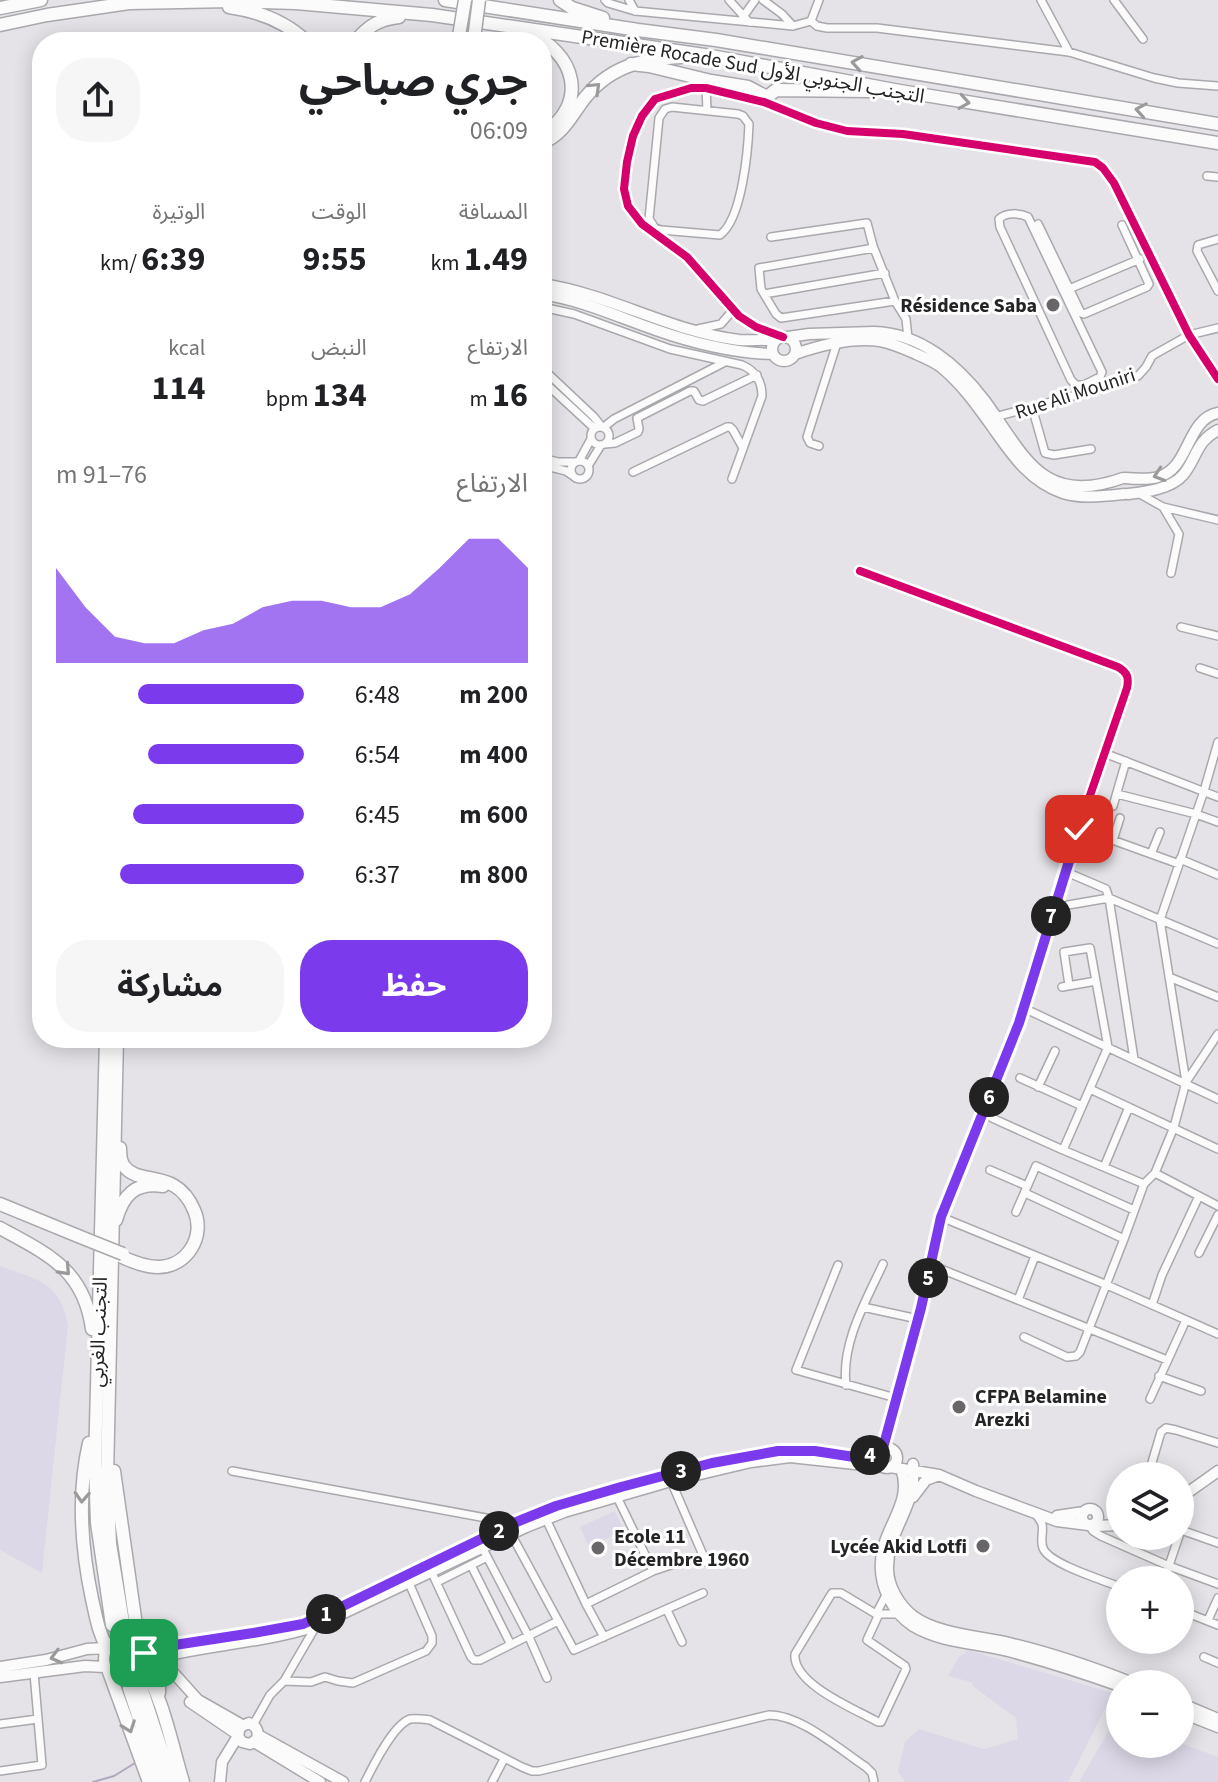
<!DOCTYPE html>
<html lang="ar">
<meta charset="utf-8">
<style>
body{margin:0;font-family:"Source Sans 3","Noto Sans Arabic",sans-serif;background:#f6f6f6;color:#202124;direction:rtl;height:100vh;display:flex;flex-direction:column;font-size:30px;white-space:nowrap}
*{box-sizing:border-box;margin:0}
p{font-size:26px;color:#757577}
.icon{flex:none;width:44px;height:44px;fill:none;stroke:currentColor;stroke-width:2;stroke-linecap:round;stroke-linejoin:round}
.map{position:relative;flex:1;overflow:hidden;direction:ltr}
.side{position:absolute;left:32px;top:32px;width:520px;height:1016px;display:flex;flex-direction:column;background:#fff;border-radius:32px;box-shadow:0 4px 20px #0003;direction:rtl}
.side>*{flex:none}
.fabs{position:absolute;left:1106px;top:1462px;display:grid;gap:16px}
.fabs a{display:grid;place-items:center;width:88px;height:88px;border-radius:50%;background:#fff;box-shadow:0 4px 20px #0003;font-size:40px}
.pin{position:absolute;display:grid;place-items:center;width:68px;height:68px;color:#fff;margin:-34px;border-radius:16px;box-shadow:0 4px 12px #0006}
.km{position:absolute;width:40px;height:40px;margin:-20px;border-radius:50%;background:#222;color:#fff;font-size:22px;line-height:40px;text-align:center}
.round{display:grid;place-items:center;flex:none;width:84px;height:84px;border-radius:32px;background:#f6f6f6}
.overview{display:flex;align-items:center;justify-content:space-between;height:136px;padding:0 24px}
h1{font-size:44px;font-weight:700;line-height:60px}
.figures{display:grid;grid-template-columns:repeat(3,1fr);gap:12px;height:136px;padding:8px 24px}
.figures div{display:grid;align-content:center}
.figures b{font-size:34px;font-weight:700}
.figures small{font-size:22px;font-weight:400}
.figures p{font-size:22px}
.chart{height:224px;padding:16px 24px}
.chart p{display:flex;justify-content:space-between}
.chart svg{width:100%;height:144px;margin-top:8px;fill:#7c3aed;opacity:.7}
.primary-button{display:flex;gap:16px;margin-top:auto;padding:16px 24px}
.primary-button a{flex:1;height:92px;border-radius:32px;background:#7c3aed;color:#fff;font-size:32px;font-weight:700;line-height:92px;text-align:center}
.primary-button a+a{background:#f6f6f6;color:#202124}
ul{padding:0 24px;list-style:none;font-size:26px}
li{display:grid;grid-template-columns:128px 96px 1fr;align-items:center;height:60px}
li i{height:20px;border-radius:10px;background:#7c3aed}
.map>svg:first-child{display:block}
.green{fill:#ddd8e7}
.lines{fill:none;stroke-linecap:round;stroke-linejoin:round}
.stream{stroke:#afa6c0;stroke-width:2}
.highway-tunnel{stroke:#bebdc1;stroke-width:12;stroke-dasharray:12 6;stroke-linecap:butt}
.street-casing{stroke:#aaa8ac;stroke-width:10}
.secondary-casing{stroke:#aaa8ac;stroke-width:13}
.highway-casing{stroke:#aaa8ac;stroke-width:15}
.street{stroke:#fbfbfc;stroke-width:7}
.secondary{stroke:#fbfbfc;stroke-width:10}
.highway{stroke:#fbfbfc;stroke-width:12}
.highway-bridge-casing{stroke:#aaa8ac;stroke-width:15;stroke-linecap:butt}
.highway-bridge{stroke:#fbfbfc;stroke-width:12}
.cycleway-casing{stroke:#fff;stroke-width:13}
.cycleway{stroke:#d6006c;stroke-width:8}
.oneway{stroke:#9a9a9b}
.route-casing{stroke:#fff;stroke-width:16}
.route{stroke:#7c3aed;stroke-width:10}
.poi-dot{fill:#686669;stroke:#fff;stroke-width:3}
.labels{text-anchor:middle;stroke-width:6;stroke-linejoin:round;paint-order:stroke}
.street-label{font-size:20px;fill:#242325;stroke:#fff}
.poi-label{font-size:20px;font-weight:bold;fill:#242325;stroke:#fff;text-anchor:end}
</style>
<div class="map">
<svg width="1218" height="1782" viewBox="0 0 1218 1782">
<rect width="100%" height="100%" fill="#e5e3e8"/>
<path class="green" d="M0,1266c39,15 59,14 68,59l-26,248 -42,-23z
M615,1511l9,20 -35,16 -9,-20z
M968,1650l145,43 -45,89h-163l-7,-11 7,-29 14,-13 65,20 34,-10 -2,-21 -42,-31 -3,-5 -23,-6 11,-19z
M1119,1713l1,31 60,-1 38,14v25h-139z"/>
<g class="lines">
<path class="stream" d="M93,1782l21,-6 21,-13"/>
<path class="highway-tunnel" d="M123,1622l17,62
M112,1625l17,63"/>
<g class="street-casing">
<path id="street" d="M605,0l3,3 27,8 158,15 18,-5 6,5 10,2h50l192,24 85,26 24,5 40,3
M629,0l6,11
M729,0l20,22
M763,0l19,14 11,12
M1041,0l28,52
M1114,0l29,39
M743,17l12,-17
M811,21l8,-21
M706,88l1,22
M672,107l66,7 5,2 6,8c-1,27 -7,95 -29,111l-59,-5 -6,-2 -6,-9 10,-101 6,-9z
M1207,176l11,1
M1038,224l43,89 3,1 63,-27 2,-3 -27,-59
M771,237l96,-14 6,23 22,55 -114,17 -5,-4 -15,-25 -2,-21 115,-20
M1218,239l-20,6 -1,6 21,40
M1069,289l71,-30
M764,294l121,-21
M895,301l11,18 2,19
M542,307l32,7 96,35 72,16c14,6 20,16 20,31l-30,83
M698,329l23,-5 12,-14
M783,337l-27,-10 -17,-11 -52,-59 -45,-33 -14,-18 -4,-17 3,-27 6,-26 9,-20 13,-17 36,-11h15l58,14 52,21 31,8 56,3 192,28 8,6 11,15 75,152 29,44
M542,368l52,49 7,9
M1100,377l-16,8h-8l-5,-5 -71,-153 -1,-8c7,-7 21,-6 29,-2l74,155 -2,5 2,10
M542,380l52,48
M1032,407l13,46 9,2 37,-6
M995,417l89,-24 54,-17 8,-9 6,-11 5,-3 32,-18 29,-7
M591 436a9 9 0 1 1 18 0a9 9 0 1 1-18 0Z
M604,427l10,-8 111,-57
M605,444l10,-1 23,-11 1,-3 -2,-11 53,-27h4l5,9 4,1 54,-26
M819,446l-9,-3 -3,-6 30,-94
M542,458l16,4h17
M571 470a9 9 0 1 1 18 0a9 9 0 1 1-18 0Z
M579,461l12,-22
M542,465l24,6 6,4
M588,466l13,-21
M633,472l94,-45h3l3,3 10,18
M1138,493l25,14 55,13
M1163,507l16,27 -8,39
M860,571l258,96c10,6 11,11 9,21l-63,183 -45,152 -78,194 -20,91 -38,140
M1181,627l37,9
M1200,668l18,6
M1104,753l114,44
M1117,794l79,20 22,8
M1113,806l13,-45
M1093,833l86,31
M1113,840l7,-22
M1151,854l9,-22
M1180,859l38,16
M1064,871l42,18 3,9 109,46
M1068,905l41,-7 25,161
M1169,977l49,20
M1062,987l34,-6
M1032,1012l186,87
M1020,1078l62,28
M1186,1082l32,-48
M1038,1087l17,-36
M1090,1089l128,60
M992,1118l71,32 81,34
M1063,1150l45,-103 -18,-99 -26,4 5,33
M1104,1167l25,-60
M990,1170l37,16
M1155,1173l19,-46 12,-45 -26,-162 44,-129 14,-49
M1025,1193l99,46
M1016,1212l20,-46 98,44
M941,1217l166,68 111,49
M1199,1253l19,-38
M838,1265l-42,105 100,28
M931,1265l236,95
M1018,1300l17,-44
M1152,1305l10,-30 37,-79
M863,1307l55,12
M1024,1337l43,20 9,-1 4,-4 44,-113 20,-55 11,-11 63,33
M1159,1376l42,15
M846,1385c-5,-42 20,-84 37,-121
M1150,1399l36,-79
M232,1471l281,52
M1148,1476l13,-44 5,-4 10,2 42,13
M671,1481l35,81
M1035,1513c2,3 6,8 7,11 2,9 -3,18 2,26 9,15 59,30 76,37
M546,1519l40,85 67,-33 -36,-74
M1089,1525l4,6 8,5 68,30 49,18
M1180,1532l1,-2 37,13
M511,1534l63,116 129,-57
M483,1549l46,88 18,41
M471,1565l39,78
M653,1571l18,-6
M432,1573l39,84 3,3h6l78,-39
M1164,1580l15,-44
M437,1582l50,-25
M887,1593l-11,21h25
M586,1604l18,33
M667,1610l15,32
M1180,1610l38,15
M876,1614l-35,-21h-9l-37,61c-3,30 60,55 83,68h3l25,-53 -1,-3 -38,-26 12,-26
M1208,1620l10,-22
M1204,1657l14,6
M284,1681l32,-55
M0,1724l38,-5
M253,1725l17,-30 14,-14 27,1 14,-5 13,4 15,2 73,-32 6,-8v-7l-23,-53
M0,1771l42,-6 -8,-92
M365,1782c8,-16 28,-57 45,-63 7,-1 13,0 20,1l92,47 10,4h7l230,-56c32,0 70,34 97,52l6,6 2,9
M492,1782l12,-23"/>
</g>
<g class="secondary-casing">
<path id="secondary" d="M542,284c68,10 129,48 197,56 12,1 25,0 37,-1
M542,294c40,6 76,23 114,36 37,13 78,23 117,24
M772 349a12 12 0 1 1 24 0a12 12 0 1 1-24 0Z
M788,337l21,-3 65,-2c46,1 84,33 111,69 40,55 57,106 138,77
M795,354c26,-9 57,-17 85,-13 11,2 23,7 34,12 9,4 19,8 27,14 21,17 37,40 52,61 19,27 37,54 70,65 19,6 42,3 61,1
M1125,478c11,1 23,2 33,-1 32,-8 28,-58 60,-64
M1128,494c17,-2 43,-5 55,-19 14,-17 13,-34 35,-45
M877 1458a10 10 0 1 1 20 0a10 10 0 1 1-20 0Z
M845,1456l13,1 20,-5
M913,1464c5,44 -26,64 -25,105 0,17 11,36 25,47 26,19 69,20 100,28 41,10 82,24 122,40
M890,1467l49,8 37,16 81,30 39,5 24,-1
M901,1469c13,34 -19,59 -20,93 -2,24 12,51 32,64 28,17 64,17 95,25 38,10 75,22 112,35
M913,1497l13,-17 13,-5
M1180,1498l38,-27
M1082 1517a8 8 0 1 1 16 0a8 8 0 1 1-16 0Z
M1057,1516l27,-4
M104 1659a20 20 0 1 1 40 0a20 20 0 1 1-40 0Z
M142,1650l111,-17 50,-9 40,-18 171,-83 42,-17 65,-19 91,-24 26,-5
M144,1661c56,-16 116,-17 172,-35l210,-99 38,-15 107,-31 80,-19 39,-5 93,10
M157,1664l14,6 27,30 44,25
M0,1667l46,-7 41,-11 19,-1
M0,1677l85,-11 20,1
M190,1702l47,32
M1180,1703l38,16
M1180,1712l38,15
M258,1735l85,47
M254,1742l66,40
M220,1782l2,-20 16,-26 2,-9 9,-4c8,3 10,9 8,16l-7,5 -8,-2 -4,-6"/>
</g>
<g class="highway-casing">
<path id="highway" d="M445,0l193,30 78,10 502,84
M560,0l12,8 31,10
M229,7c28,4 57,15 78,35
M0,8l41,-8
M0,25l47,-10 82,-12 102,-2 65,2 136,12 279,41 189,35 318,52
M527,33c49,18 63,72 15,101
M355,42c13,-16 24,-23 44,-25
M631,64l18,2 62,15 37,6 19,10 9,-7 93,1
M542,143c19,-8 28,-24 39,-40 26,-36 59,-44 100,-46
M106,1038l-11,426 2,59 15,102
M117,1038l-10,437 3,69 13,78
M120,1148c0,7 0,13 4,18 15,21 52,1 70,44 12,26 -7,57 -36,57 -13,0 -25,-5 -36,-10
M0,1204l78,32
M116,1220c7,-25 19,-38 47,-34
M0,1228c47,26 84,41 92,101
M89,1443c-12,52 -8,104 3,156 4,17 6,33 15,48
M114,1471l25,175
M143,1666c20,32 29,80 40,116
M109,1672l40,110
M140,1684l32,98
M129,1688l31,94
M159,1693v-18l3,-10"/>
</g>
<use href="#street" class="street"/>
<use href="#secondary" class="secondary"/>
<use href="#highway" class="highway"/>
<g class="highway-bridge-casing">
<path id="highway-bridge" d="M459,36l6,-36
M474,39l5,-39
M78,1236l45,18"/>
</g>
<use href="#highway-bridge" class="highway-bridge"/>
<g class="cycleway-casing">
<path id="cycleway" d="M783,337l-27,-10 -17,-11 -52,-59 -45,-33 -14,-18 -4,-17 3,-27 6,-26 9,-20 13,-17 36,-11h15l58,14 52,21 31,8 56,3 192,28 8,6 11,15 75,152 29,44
M860,571l258,96c10,6 11,11 9,21l-63,183 -45,152 -78,194 -20,91 -38,140"/>
</g>
<use href="#cycleway" class="cycleway"/>
</g>
<defs><path id="oneway-chevron" d="M-2-3.5L2.5 0L-2 3.5" fill="none" stroke-width="1.6" stroke-linecap="round" stroke-linejoin="round" transform="scale(2)"/></defs>
<g class="oneway">
<use href="#oneway-chevron" transform="translate(857 63) rotate(-171)"/>
<use href="#oneway-chevron" transform="translate(595 88) rotate(-44)"/>
<use href="#oneway-chevron" transform="translate(964 102) rotate(9)"/>
<use href="#oneway-chevron" transform="translate(1141 110) rotate(-170)"/>
<use href="#oneway-chevron" transform="translate(1159 475) rotate(162)"/>
<use href="#oneway-chevron" transform="translate(65 1270) rotate(47)"/>
<use href="#oneway-chevron" transform="translate(82 1497) rotate(93)"/>
<use href="#oneway-chevron" transform="translate(56 1657) rotate(165)"/>
<use href="#oneway-chevron" transform="translate(129 1727) rotate(70)"/>
</g>
<g class="lines">
<g class="route-casing">
<path id="route" d="M144,1653l-2,-3 111,-17 50,-9 40,-18 171,-83 42,-17 65,-19 91,-24 66,-12h37l39,6 24,-5 5,-4 38,-140 20,-91 78,-194 60,-194"/>
</g>
<use href="#route" class="route"/>
</g>
<g class="poi-dot">
<circle cx="1053" cy="305" r="8"/>
<circle cx="959" cy="1407" r="8"/>
<circle cx="983" cy="1546" r="8"/>
<circle cx="598" cy="1548" r="8"/>
</g>
<g class="labels">
<g class="street-label">
<text transform="translate(753 66) rotate(10)" y="7">Première Rocade Sud التجنب الجنوبي الأول</text>
<text transform="translate(1075 393) rotate(-18)" y="7">Rue Ali Mouniri</text>
<text transform="translate(98 1332) rotate(-88)" y="7">التجنب الغربي</text>
</g>
<g class="poi-label">
<text x="1037" y="312">Résidence Saba</text>
<text x="975" y="1403" text-anchor="start">CFPA Belamine<tspan x="975" dy="23">Arezki</tspan></text>
<text x="614" y="1543" text-anchor="start">Ecole 11<tspan x="614" dy="23">Décembre 1960</tspan></text>
<text x="967" y="1553">Lycée Akid Lotfi</text>
</g>
</g>
</svg>
<div class="fabs">
<a><svg class="icon" aria-label="layers" viewBox="0 0 24 24"><path d="M12 4l9 5-9 5-9-5zM3 14l9 5 9-5"/></svg></a>
<a>+</a>
<a>−</a>
</div>
<div class="pin" style="left:144px;top:1653px;background:#1e9e55"><svg class="icon" aria-label="arrive" viewBox="0 0 24 24"><path d="M6 21V4h12l-3 4 3 4H6"/></svg></div>
<div class="pin" style="left:1079px;top:829px;background:#d93025"><svg class="icon" aria-label="check" viewBox="0 0 24 24"><path d="M5 12l5 5 9-10"/></svg></div>
<b class="km" style="left:326px;top:1614px">1</b>
<b class="km" style="left:499px;top:1531px">2</b>
<b class="km" style="left:681px;top:1471px">3</b>
<b class="km" style="left:870px;top:1455px">4</b>
<b class="km" style="left:928px;top:1278px">5</b>
<b class="km" style="left:989px;top:1097px">6</b>
<b class="km" style="left:1051px;top:916px">7</b>
<section class="side">
<div class="overview"><div><h1>جري صباحي</h1><p>06:09</p></div><a class="round"><svg class="icon" aria-label="share" viewBox="0 0 24 24"><path d="M12 15V3M7 8l5-5 5 5M5 13v7h14v-7"/></svg></a></div>
<div class="figures">
<div><p>المسافة</p><b>1.49<small> km</small></b></div>
<div><p>الوقت</p><b>9:55</b></div>
<div><p>الوتيرة</p><b>6:39<small> /km</small></b></div>
</div>
<div class="figures">
<div><p>الارتفاع</p><b>16<small> m</small></b></div>
<div><p>النبض</p><b>134<small> bpm</small></b></div>
<div><p>kcal</p><b>114</b></div>
</div>
<div class="chart"><p><span>الارتفاع</span>76–91 m</p>
<svg viewBox="0 0 160 44" preserveAspectRatio="none"><path d="M0 44V15L10 27L20 36L30 38L40 38L50 34L60 32L70 27L80 25L90 25L100 27L110 27L120 23L130 15L140 6L150 6L160 15V44z"/></svg>
</div>
<ul>
<li><b>200 m</b>6:48<i style="width:67%"></i></li>
<li><b>400 m</b>6:54<i style="width:63%"></i></li>
<li><b>600 m</b>6:45<i style="width:69%"></i></li>
<li><b>800 m</b>6:37<i style="width:74%"></i></li>
</ul>
<div class="primary-button"><a>حفظ</a><a>مشاركة</a></div>
</section>
</div>
